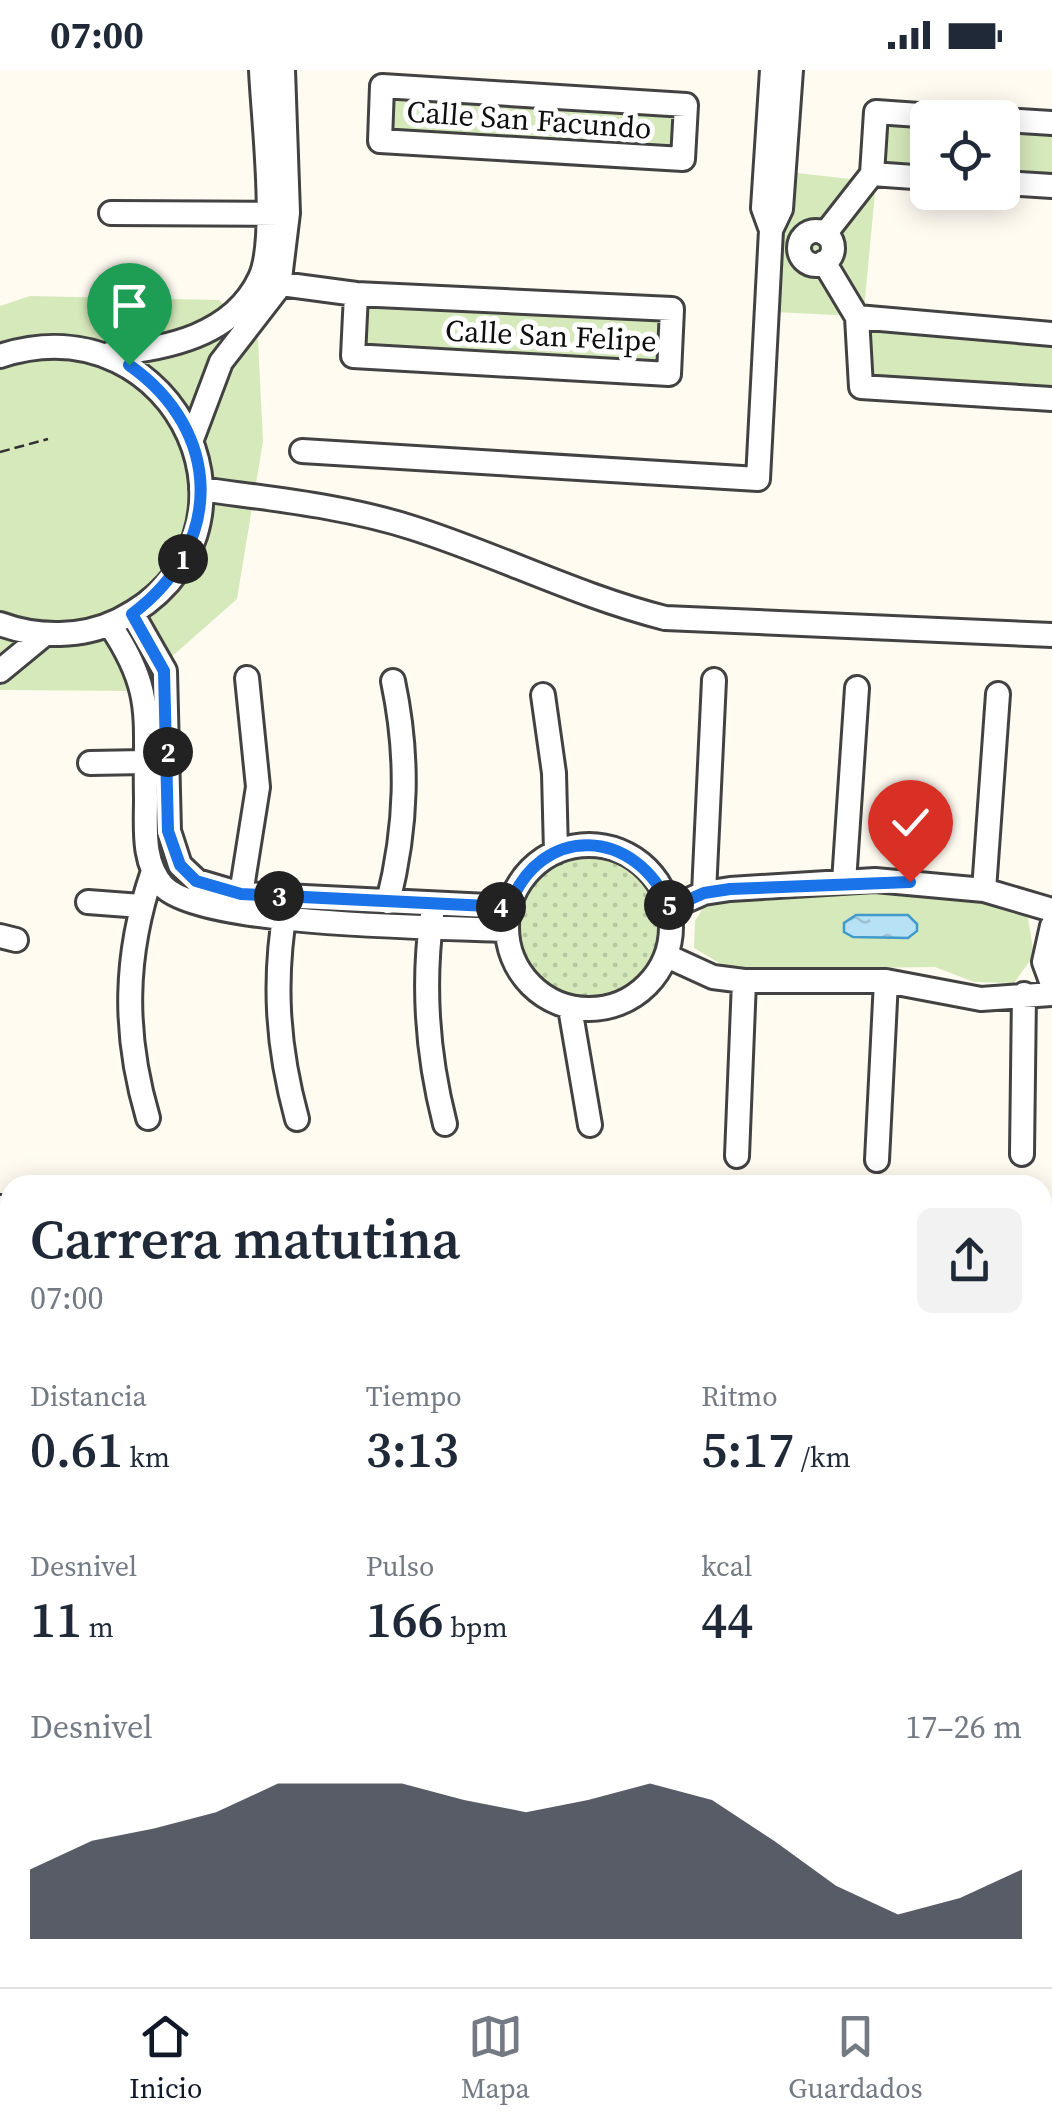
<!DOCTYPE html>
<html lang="es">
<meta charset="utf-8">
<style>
body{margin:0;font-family:"Source Serif 4",serif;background:#f2f2f3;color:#1f2937;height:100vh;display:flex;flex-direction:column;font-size:38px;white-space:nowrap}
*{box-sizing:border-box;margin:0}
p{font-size:32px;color:#747a83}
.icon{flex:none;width:55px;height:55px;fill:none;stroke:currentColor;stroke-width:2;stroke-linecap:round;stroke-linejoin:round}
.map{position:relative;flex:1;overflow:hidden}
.details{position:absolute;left:0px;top:1105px;width:1052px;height:812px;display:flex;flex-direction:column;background:#fff;border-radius:30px 30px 0 0;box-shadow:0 5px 25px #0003}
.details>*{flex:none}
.controls{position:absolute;left:910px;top:30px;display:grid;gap:20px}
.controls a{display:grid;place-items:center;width:110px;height:110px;border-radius:15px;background:#fff;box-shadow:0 5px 25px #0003;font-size:50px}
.pin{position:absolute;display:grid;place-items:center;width:85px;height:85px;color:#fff;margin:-102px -42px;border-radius:50% 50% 50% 0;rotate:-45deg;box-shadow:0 0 10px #0007}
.pin .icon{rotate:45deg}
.km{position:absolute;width:50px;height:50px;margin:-25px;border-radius:50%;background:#222;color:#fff;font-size:28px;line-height:50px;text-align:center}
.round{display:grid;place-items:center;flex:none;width:105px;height:105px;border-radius:15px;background:#f2f2f3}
.head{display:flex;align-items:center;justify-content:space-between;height:170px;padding:0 30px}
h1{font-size:55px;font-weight:600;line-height:75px}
.stats{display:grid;grid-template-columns:repeat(3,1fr);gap:15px;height:170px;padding:10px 30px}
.stats div{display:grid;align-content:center}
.stats b{font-size:50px;font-weight:600}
.stats small{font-size:28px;font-weight:400}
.stats p{font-size:28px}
.chart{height:280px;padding:20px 30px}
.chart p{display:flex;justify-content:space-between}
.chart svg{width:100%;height:180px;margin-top:10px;fill:#111827;opacity:.7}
.status{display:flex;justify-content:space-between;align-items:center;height:70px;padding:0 50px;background:#fff;direction:ltr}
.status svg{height:28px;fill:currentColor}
.dock{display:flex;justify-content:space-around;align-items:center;height:140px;border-top:2px solid #e0e1e3;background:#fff;font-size:28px;color:#747a83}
.dock a{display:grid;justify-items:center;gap:5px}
.dock .active{color:#111827}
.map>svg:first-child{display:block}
.grass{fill:url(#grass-dots)}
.park{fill:#d6e9bb}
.water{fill:url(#water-ripples);stroke:#409bca;stroke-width:2.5}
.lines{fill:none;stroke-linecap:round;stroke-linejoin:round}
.stream{stroke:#409bca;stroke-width:5}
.minor-casing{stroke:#424242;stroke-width:28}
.path{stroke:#313131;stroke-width:2.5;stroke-dasharray:10 5;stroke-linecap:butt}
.minor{stroke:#fff;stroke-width:22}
.route-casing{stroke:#fff;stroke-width:20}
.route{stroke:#1a73e8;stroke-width:12}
.labels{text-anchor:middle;stroke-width:10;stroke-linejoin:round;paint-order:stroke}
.street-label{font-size:30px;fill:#0f0f0f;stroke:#fff}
</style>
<div class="status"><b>07:00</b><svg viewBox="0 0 49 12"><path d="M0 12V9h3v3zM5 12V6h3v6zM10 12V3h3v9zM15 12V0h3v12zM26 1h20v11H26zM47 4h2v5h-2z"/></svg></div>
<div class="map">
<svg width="1052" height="1917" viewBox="0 0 1052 1917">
<defs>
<pattern id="grass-dots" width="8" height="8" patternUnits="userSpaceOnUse" patternTransform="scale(2.5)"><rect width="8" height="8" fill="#d6e9bb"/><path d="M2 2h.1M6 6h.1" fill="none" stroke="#b6c7a0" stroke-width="1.8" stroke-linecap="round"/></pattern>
<pattern id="water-ripples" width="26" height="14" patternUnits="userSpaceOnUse" patternTransform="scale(2.5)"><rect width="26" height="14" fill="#b7e1f5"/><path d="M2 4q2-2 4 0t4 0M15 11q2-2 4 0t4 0" fill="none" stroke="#9cc0d1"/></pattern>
</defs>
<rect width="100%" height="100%" fill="#fffbf1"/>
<path class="grass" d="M519 855a72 72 0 1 1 144 0a72 72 0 1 1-144 0Z"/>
<path class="park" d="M384,20l303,14 -3,53 -300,-17z
M877,49l50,4v47l-52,-3z
M1002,58l50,4v45l-49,-3z
M789,102l87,10 -12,127 -28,6 -63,-3z
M30,226l189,4 39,40 5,101 -26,158 -104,92 -133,-1v-384z
M361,230l303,13 -2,53 -301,-17z
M870,259l182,14v45l-184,-11z
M886,816l118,11 24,21 6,37 -20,28 -40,-1 -39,-15 -204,3 -37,-22 1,-27 11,-18 31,-9z"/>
<path class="water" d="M856,845h52l9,9v7l-9,7 -55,-1 -9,-5v-9z"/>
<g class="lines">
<path class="stream" d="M0,1153h10
M1042,1170h10"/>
<g class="minor-casing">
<path id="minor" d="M382,16l304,19 -3,54 -303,-18z
M1002,50l50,3
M872,104l56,4
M1002,113l50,3
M111,143l168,1
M771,160l-8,-22 9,-138
M799 178a17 17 0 1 1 34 0a17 17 0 1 1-34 0Z
M825,164l47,-60 4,-62 86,6
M824,192l33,55 4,70 191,12
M259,211l97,13 316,15 -3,65 -316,-18 3,-62
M857,247l195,17
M109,284c57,-5 124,-18 151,-76 18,-39 3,-161 1,-208
M0,286c179,-58 284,181 119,264 -37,18 -81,18 -119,4
M192,369l29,-77 58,-75 9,-74 -5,-143
M302,381l456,28 13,-249 10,-21 10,-139
M201,419c70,10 144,17 212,39 85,27 165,68 252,90l387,17
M132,543l33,58 4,160 11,34 17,16 44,13 268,13
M110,555c46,68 34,95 36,173 0,30 -4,64 17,88 37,40 280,41 343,44
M0,601l45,-37
M543,625l11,78 2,79
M90,693l55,-1
M507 857a82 82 0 1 1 164 0a82 82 0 1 1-164 0Z
M844,812l13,-194
M984,820l14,-196
M704,823l10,-213
M241,824l17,-107 -11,-109
M88,832l53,4
M388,832c19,-76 21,-145 5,-221
M286,835c-13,75 -9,141 11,214
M670,838l34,-15 26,-4 145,-9 109,10 68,20
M432,845c-10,72 -5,139 13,209
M1052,856l-8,36 8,22
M0,866l16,4
M667,886l46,21 31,4h142l95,18 71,-5
M570,938l20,117
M148,1048c-25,-85 -24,-163 5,-247
M1022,1084l2,-160
M737,1086l7,-175
M877,1090l9,-179
M0,1137h10
M1042,1148h10
M1052,1218v41
M0,1283h10
M0,1334h10
M1042,1459l10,17
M0,1503h10
M0,1579l10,-5
M1042,1639l10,-5
M1042,1671l10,17
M1042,1750l10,-5
M1042,1865l10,-5
M59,1908l3,9
M122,1908l5,9
M189,1908l5,9
M302,1908l5,9
M411,1908l5,9
M518,1908l6,9
M608,1908l5,9
M720,1908l5,9
M821,1908l4,9
M436,1917l18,-9
M550,1917l18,-9
M946,1917l17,-9"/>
</g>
<path class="path" d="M0,382l48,-13"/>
<use href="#minor" class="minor"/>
</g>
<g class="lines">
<g class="route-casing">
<path id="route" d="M129,295c94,66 96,180 3,249l32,57 4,160 12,34 16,16 45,13 268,13c31,-85 128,-80 161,1l34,-15 26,-4 180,-7"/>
</g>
<use href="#route" class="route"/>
</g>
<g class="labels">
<g class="street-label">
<text transform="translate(529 50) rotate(4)" y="10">Calle San Facundo</text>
<text transform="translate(551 266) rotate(3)" y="10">Calle San Felipe</text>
</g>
</g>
</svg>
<div class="controls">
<a><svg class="icon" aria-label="locate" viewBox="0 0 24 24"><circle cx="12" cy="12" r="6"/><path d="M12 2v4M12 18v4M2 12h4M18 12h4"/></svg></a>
</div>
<div class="pin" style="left:129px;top:295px;background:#1e9e55"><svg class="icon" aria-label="arrive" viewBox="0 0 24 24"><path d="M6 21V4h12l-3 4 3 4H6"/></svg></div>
<div class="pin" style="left:910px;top:812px;background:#d93025"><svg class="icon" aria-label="check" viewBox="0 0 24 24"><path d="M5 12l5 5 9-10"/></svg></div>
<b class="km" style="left:183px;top:489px">1</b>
<b class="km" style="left:168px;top:682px">2</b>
<b class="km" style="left:279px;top:826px">3</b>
<b class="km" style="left:501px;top:837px">4</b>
<b class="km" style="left:669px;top:835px">5</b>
<section class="details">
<div class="head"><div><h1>Carrera matutina</h1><p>07:00</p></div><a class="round"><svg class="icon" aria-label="share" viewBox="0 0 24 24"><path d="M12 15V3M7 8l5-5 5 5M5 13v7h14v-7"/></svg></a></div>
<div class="stats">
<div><p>Distancia</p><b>0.61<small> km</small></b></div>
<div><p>Tiempo</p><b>3:13</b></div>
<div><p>Ritmo</p><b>5:17<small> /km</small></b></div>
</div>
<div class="stats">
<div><p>Desnivel</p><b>11<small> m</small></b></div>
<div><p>Pulso</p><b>166<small> bpm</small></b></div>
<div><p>kcal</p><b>44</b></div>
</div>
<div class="chart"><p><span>Desnivel</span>17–26 m</p>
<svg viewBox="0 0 160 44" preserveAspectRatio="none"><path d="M0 44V27L10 20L20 17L30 13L40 6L50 6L60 6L70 10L80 13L90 10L100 6L110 10L120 20L130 31L140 38L150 34L160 27V44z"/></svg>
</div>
</section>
</div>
<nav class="dock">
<a class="active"><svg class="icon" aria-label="home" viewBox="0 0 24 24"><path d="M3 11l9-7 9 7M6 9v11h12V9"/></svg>Inicio</a>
<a><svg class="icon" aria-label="map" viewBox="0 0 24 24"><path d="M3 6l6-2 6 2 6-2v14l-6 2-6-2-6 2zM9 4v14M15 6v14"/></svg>Mapa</a>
<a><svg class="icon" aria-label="saved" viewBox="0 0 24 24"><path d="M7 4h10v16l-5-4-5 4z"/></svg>Guardados</a>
</nav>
